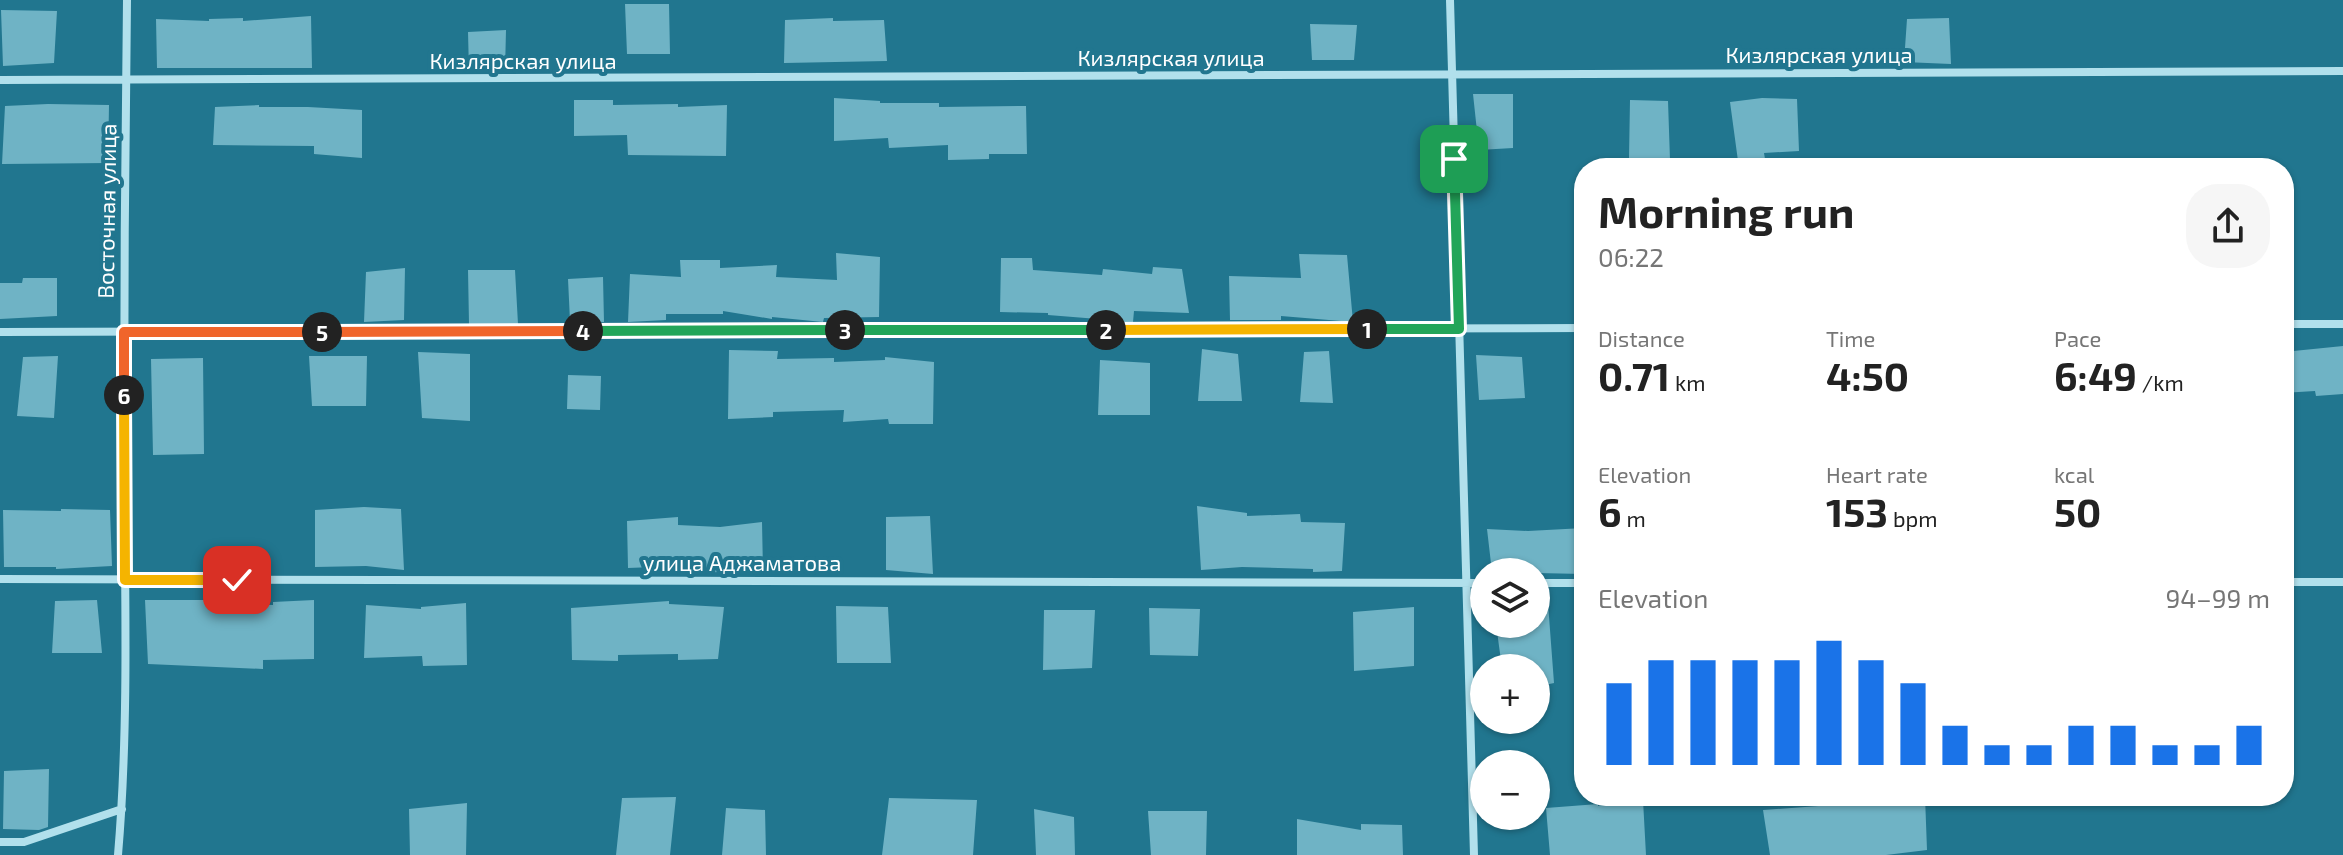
<!DOCTYPE html>
<meta charset="utf-8">
<style>
body{margin:0;font-family:"Exo 2",sans-serif;background:#f6f6f6;color:#222;height:100vh;display:flex;flex-direction:column;font-size:30px;white-space:nowrap}
*{box-sizing:border-box;margin:0}
p{font-size:26px;color:#767676}
.icon{flex:none;width:44px;height:44px;fill:none;stroke:currentColor;stroke-width:2;stroke-linecap:round;stroke-linejoin:round}
.map{position:relative;flex:1;overflow:hidden}
.sheet{position:absolute;left:1574px;top:158px;width:720px;height:648px;display:flex;flex-direction:column;background:#fff;border-radius:32px;box-shadow:0 2px 6px #0004}
.sheet>*{flex:none}
.tools{position:absolute;left:1470px;top:558px;display:grid;gap:16px}
.tools a{display:grid;place-items:center;width:80px;height:80px;border-radius:50%;background:#fff;box-shadow:0 2px 6px #0004;font-size:40px}
.pin{position:absolute;display:grid;place-items:center;width:68px;height:68px;color:#fff;margin:-34px;border-radius:16px;box-shadow:0 4px 12px #0006}
.km{position:absolute;width:40px;height:40px;margin:-20px;border-radius:50%;background:#222;color:#fff;font-size:22px;line-height:40px;text-align:center}
.round{display:grid;place-items:center;flex:none;width:84px;height:84px;border-radius:32px;background:#f6f6f6}
.headline{display:flex;align-items:center;justify-content:space-between;height:136px;padding:0 24px}
h1{font-size:44px;font-weight:700;line-height:60px}
.figures{display:grid;grid-template-columns:repeat(3,1fr);gap:12px;height:136px;padding:8px 24px}
.figures div{display:grid;align-content:center}
.figures b{font-size:40px;font-weight:700}
.figures small{font-size:22px;font-weight:400}
.figures p{font-size:22px}
.chart{height:224px;padding:16px 24px}
.chart p{display:flex;justify-content:space-between}
.chart svg{width:100%;height:144px;margin-top:8px;stroke:#1a73e8;stroke-width:6}
.map>svg:first-child{display:block}
.building{fill:#6fb3c5}
.lines{fill:none;stroke-linecap:round;stroke-linejoin:round}
.street{stroke:#b1e0ec;stroke-width:8}
.split-1-casing{stroke:#fff;stroke-width:16}
.split-2-casing{stroke:#fff;stroke-width:16}
.split-3-casing{stroke:#fff;stroke-width:16}
.split-4-casing{stroke:#fff;stroke-width:16}
.split-5-casing{stroke:#fff;stroke-width:16}
.split-6-casing{stroke:#fff;stroke-width:16}
.split-7-casing{stroke:#fff;stroke-width:16}
.split-1{stroke:#22a559;stroke-width:10}
.split-2{stroke:#f5b400;stroke-width:10}
.split-3{stroke:#22a559;stroke-width:10}
.split-4{stroke:#22a559;stroke-width:10}
.split-5{stroke:#f0652b;stroke-width:10}
.split-6{stroke:#f0652b;stroke-width:10}
.split-7{stroke:#f5b400;stroke-width:10}
.labels{text-anchor:middle;stroke-width:8;stroke-linejoin:round;paint-order:stroke}
.street-label{font-size:22px;fill:#fff;stroke:#21768f}
</style>
<div class="map">
<svg width="2343" height="855" viewBox="0 0 2343 855">
<rect width="100%" height="100%" fill="#21768f"/>
<path class="building" d="M625,4h44l1,50h-43z
M1,10l56,1 -3,52 -51,3z
M311,16l1,52h-155l-1,-49 53,2v-2l34,-1v3z
M833,18v3l51,-1 3,41 -103,2 1,-43z
M1949,18l2,46 -47,-2 3,-43z
M1310,24l47,1 -3,35h-42z
M506,30l-1,41h-36l-1,-39z
M1473,94h40v54l-34,2z
M834,98l46,3v2h59v4l87,-1 1,48h-38v5l-41,1v-15l-59,3 -1,-10 -54,3z
M1762,98l35,1 2,52 -35,2 1,6 -27,2 -8,-59z
M574,100h39v5l65,-1v3l49,-2 -1,51 -98,-1 -1,-20 -53,1z
M1630,100l38,1 2,59 -41,-2z
M48,104l61,1 -1,58 -106,1 3,-58z
M259,105v2h49l54,3v48l-48,-4v-8l-101,-1 2,-38z
M836,253l44,4 -1,60 -55,1 -1,4 -51,-5v2l-49,-8v3h-57v6l-38,2 2,-48 51,3 -1,-17h40v8l57,-3 -1,12 61,3z
M1299,254l48,1 6,67 -72,-6v4h-51l-1,-44 72,2z
M1001,258h31l1,12 69,5 1,-6 49,5 1,-7 29,2 7,44 -55,-2 -1,11h-35v-3l-50,-4v-2l-48,-1z
M405,268l-1,52 -40,2 2,-50z
M468,270h47l3,54h-49z
M603,277l1,45 -34,-1 -2,-42z
M23,278h34v38l-57,3v-36h22z
M2343,346v48l-27,2 -1,-5 -31,2v-41z
M1202,349l36,5 4,47h-44z
M729,350l49,1 -1,8 57,-1v4l51,-2v-3l49,5 -1,62h-44l-1,-5 -45,3 1,-12 -71,2v5l-45,2z
M1329,351l4,52 -33,-1 4,-50z
M418,352l52,2v67l-48,-3z
M1476,355l46,2 3,41 -46,2z
M58,356l-4,62 -37,-2 6,-59z
M309,356h58l-1,50h-54z
M203,358l1,96 -51,1 -2,-96z
M1100,360l50,3v52h-52z
M568,375l33,1 -1,34 -33,-1z
M1197,506l50,7v3l53,-2 1,8 44,1 -3,48 -29,1v-3l-71,-2 -41,3z
M364,507l37,2 3,61 -38,-4 -51,1v-57z
M61,509l49,1 2,56 -56,3v-2h-52l-1,-57 58,1z
M930,516l3,58 -47,-4v-53z
M678,517v8l42,2 42,-5 1,49 -83,2 -1,-7 -51,2 -1,-47z
M1584,528v46l-92,-2 -5,-43 41,2z
M1536,590h11l7,93 -18,4v-19h-34l-6,-44h40z
M97,600l5,53h-50l3,-52z
M145,600h60v2l68,3v-3l41,-2v59l-51,1v9l-115,-5z
M669,601v3l55,3 -6,52 -40,1v-6l-60,1v6l-46,-1 -1,-52z
M466,603l1,62 -44,1 -1,-10 -58,2 2,-53 55,4v-2z
M836,606l52,1 3,56h-54z
M1414,607v59l-60,5 -1,-59z
M1149,608l51,1 -2,47 -48,-1z
M1044,610h51l-3,58 -49,2z
M49,769l-1,58 -9,3 -36,-1 1,-58z
M1886,796h39l2,54 -41,5h-116l-7,-45 123,-9z
M676,797l-6,58h-54l6,-57z
M889,798l88,2 -4,55h-91z
M1643,800l3,55h-96l-4,-47 52,-4v2z
M467,803l-1,52h-56l-1,-46z
M726,808l39,2 1,45h-44z
M1034,809l40,8 1,38h-39z
M1148,811h59l-1,44h-55z
M1297,819l64,11v-6l41,1 1,30h-106z"/>
<g class="lines">
<path class="street" d="M1450,0l24,855
M0,80l2343,-9
M2284,324h59
M0,332l1584,-4
M0,579l1484,4
M2284,582h59
M1536,583h48
M0,842h24l98,-33
M118,855c11,-129 7,-264 6,-394 0,-154 1,-307 3,-461"/>
</g>
<g class="lines">
<g class="split-1-casing">
<path id="split-1" d="M1367,329h92l-5,-170"/>
</g>
<g class="split-2-casing">
<path id="split-2" d="M1106,330l261,-1"/>
</g>
<g class="split-3-casing">
<path id="split-3" d="M845,330h261"/>
</g>
<g class="split-4-casing">
<path id="split-4" d="M583,331l262,-1"/>
</g>
<g class="split-5-casing">
<path id="split-5" d="M322,332l261,-1"/>
</g>
<g class="split-6-casing">
<path id="split-6" d="M124,395v-63h198"/>
</g>
<g class="split-7-casing">
<path id="split-7" d="M124,395l1,185h112"/>
</g>
<use href="#split-1" class="split-1"/>
<use href="#split-2" class="split-2"/>
<use href="#split-3" class="split-3"/>
<use href="#split-4" class="split-4"/>
<use href="#split-5" class="split-5"/>
<use href="#split-6" class="split-6"/>
<use href="#split-7" class="split-7"/>
</g>
<g class="labels">
<g class="street-label">
<text x="1819" y="63">Кизлярская улица</text>
<text x="1171" y="66">Кизлярская улица</text>
<text x="523" y="69">Кизлярская улица</text>
<text transform="translate(107 211) rotate(-89)" y="8">Восточная улица</text>
<text x="742" y="571">улица Аджаматова</text>
</g>
</g>
</svg>
<div class="tools">
<a><svg class="icon" aria-label="layers" viewBox="0 0 24 24"><path d="M12 4l9 5-9 5-9-5zM3 14l9 5 9-5"/></svg></a>
<a>+</a>
<a>−</a>
</div>
<div class="pin" style="left:1454px;top:159px;background:#1e9e55"><svg class="icon" aria-label="arrive" viewBox="0 0 24 24"><path d="M6 21V4h12l-3 4 3 4H6"/></svg></div>
<div class="pin" style="left:237px;top:580px;background:#d93025"><svg class="icon" aria-label="check" viewBox="0 0 24 24"><path d="M5 12l5 5 9-10"/></svg></div>
<b class="km" style="left:1367px;top:329px">1</b>
<b class="km" style="left:1106px;top:330px">2</b>
<b class="km" style="left:845px;top:330px">3</b>
<b class="km" style="left:583px;top:331px">4</b>
<b class="km" style="left:322px;top:332px">5</b>
<b class="km" style="left:124px;top:395px">6</b>
<section class="sheet">
<div class="headline"><div><h1>Morning run</h1><p>06:22</p></div><a class="round"><svg class="icon" aria-label="share" viewBox="0 0 24 24"><path d="M12 15V3M7 8l5-5 5 5M5 13v7h14v-7"/></svg></a></div>
<div class="figures">
<div><p>Distance</p><b>0.71<small> km</small></b></div>
<div><p>Time</p><b>4:50</b></div>
<div><p>Pace</p><b>6:49<small> /km</small></b></div>
</div>
<div class="figures">
<div><p>Elevation</p><b>6<small> m</small></b></div>
<div><p>Heart rate</p><b>153<small> bpm</small></b></div>
<div><p>kcal</p><b>50</b></div>
</div>
<div class="chart"><p><span>Elevation</span>94–99 m</p>
<svg viewBox="0 0 160 44" preserveAspectRatio="none"><path d="M5 44V19M15 44V12M25 44V12M35 44V12M45 44V12M55 44V6M65 44V12M75 44V19M85 44V32M95 44V38M105 44V38M115 44V32M125 44V32M135 44V38M145 44V38M155 44V32"/></svg>
</div>
</section>
</div>
